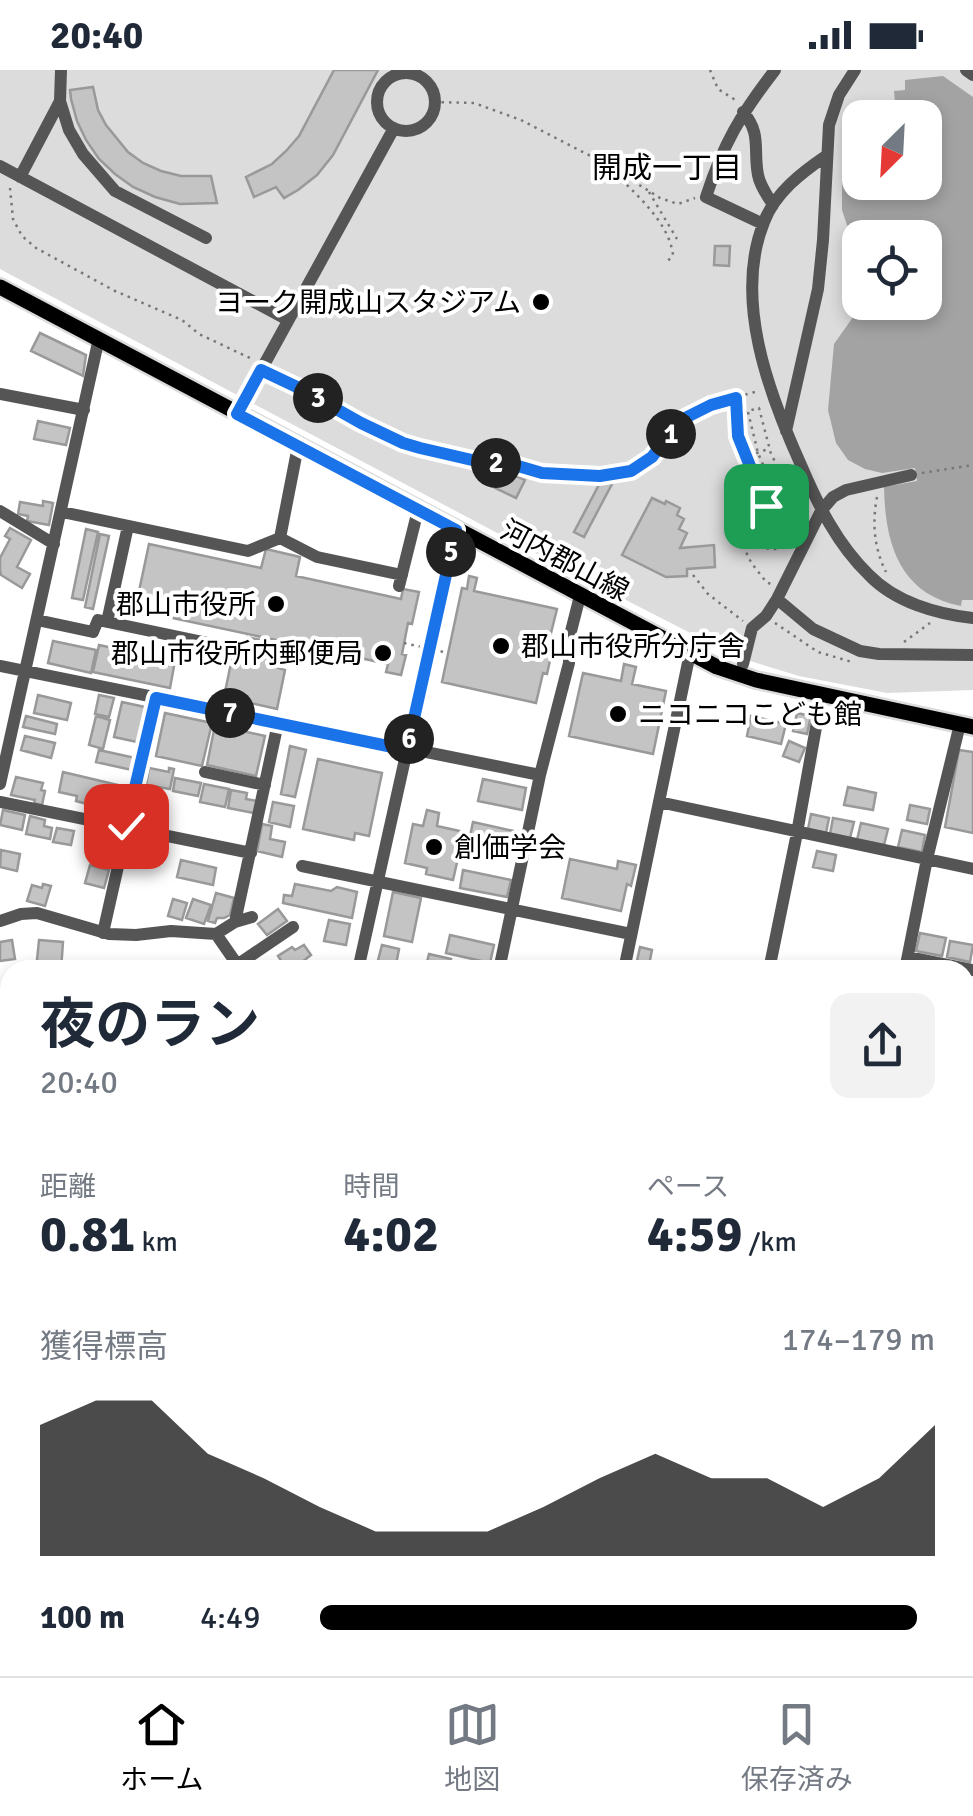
<!DOCTYPE html>
<html lang="ja">
<meta charset="utf-8">
<style>
body{margin:0;font-family:Signika,"Noto Sans JP",sans-serif;background:#f2f2f3;color:#1f2937;height:100vh;display:flex;flex-direction:column;font-size:38px;white-space:nowrap}
*{box-sizing:border-box;margin:0}
p{font-size:32px;color:#747a83}
.icon{flex:none;width:55px;height:55px;fill:none;stroke:currentColor;stroke-width:2;stroke-linecap:round;stroke-linejoin:round}
.map{position:relative;flex:1;overflow:hidden}
.panel{position:absolute;left:0px;top:890px;width:975px;height:718px;display:flex;flex-direction:column;background:#fff;border-radius:30px 30px 0 0;box-shadow:0 5px 15px #0003}
.panel>*{flex:none}
.needle{width:65px;rotate:204deg}
.fabs{position:absolute;left:842px;top:30px;display:grid;gap:20px}
.fabs a{display:grid;place-items:center;width:100px;height:100px;border-radius:20px;background:#fff;box-shadow:0 5px 15px #0003;font-size:50px}
.pin{position:absolute;display:grid;place-items:center;width:85px;height:85px;color:#fff;margin:-42px;border-radius:20px;box-shadow:0 5px 15px #0006}
.km{position:absolute;width:50px;height:50px;margin:-25px;border-radius:50%;background:#222;color:#fff;font-size:28px;line-height:50px;text-align:center}
.round{display:grid;place-items:center;flex:none;width:105px;height:105px;border-radius:20px;background:#f2f2f3}
.head{display:flex;align-items:center;justify-content:space-between;height:170px;padding:0 40px}
h1{font-size:55px;font-weight:700;line-height:75px}
.stats{display:grid;grid-template-columns:repeat(3,1fr);gap:15px;height:170px;padding:10px 40px}
.stats div{display:grid;align-content:center}
.stats b{font-size:50px;font-weight:700}
.stats small{font-size:28px;font-weight:400}
.stats p{font-size:28px}
.chart{height:280px;padding:20px 40px}
.chart p{display:flex;justify-content:space-between}
.chart svg{width:100%;height:180px;margin-top:10px;fill:#000;opacity:.7}
ul{padding:0 40px;list-style:none;font-size:32px}
li{display:grid;grid-template-columns:160px 120px 1fr;align-items:center;height:75px}
li i{height:25px;border-radius:12px;background:#000}
.status{display:flex;justify-content:space-between;align-items:center;height:70px;padding:0 50px;background:#fff;direction:ltr}
.status svg{height:28px;fill:currentColor}
.dock{display:flex;justify-content:space-around;align-items:center;height:140px;border-top:2px solid #e0e1e3;background:#fff;font-size:28px;color:#747a83}
.dock a{display:grid;justify-items:center;gap:5px}
.dock .selected{color:#000}
.map>svg:first-child{display:block}
.green{fill:#dcdcdc;fill-rule:evenodd}
.water{fill:#a3a3a3}
.building{fill:#c4c4c4;stroke:#999;stroke-width:2.5}
.lines{fill:none;stroke-linecap:round;stroke-linejoin:round}
.major-casing{stroke:#dbdbdb;stroke-width:20}
.path{stroke:#777;stroke-width:2.5;stroke-dasharray:2.5 5;stroke-linecap:butt}
.minor{stroke:#555;stroke-width:12}
.major{stroke:#000;stroke-width:15}
.path-bridge{stroke:#777;stroke-width:2.5;stroke-dasharray:2.5 5;stroke-linecap:butt}
.route-casing{stroke:#fff;stroke-width:20}
.route{stroke:#1a73e8;stroke-width:12}
.poi-dot{fill:#000;stroke:#fff;stroke-width:4}
.labels{text-anchor:middle;stroke-width:8;stroke-linejoin:round;paint-order:stroke}
.poi-label{font-size:28px;fill:#000;stroke:#fff;text-anchor:end}
.street-label{font-size:28px;fill:#000;stroke:#fff}
.neighbourhood-label{font-size:30px;fill:#000;stroke:#fff}
</style>
<div class="status"><b>20:40</b><svg viewBox="0 0 49 12"><path d="M0 12V9h3v3zM5 12V6h3v6zM10 12V3h3v9zM15 12V0h3v12zM26 1h20v11H26zM47 4h2v5h-2z"/></svg></div>
<div class="map">
<svg width="973" height="1606" viewBox="0 0 973 1606">
<rect width="100%" height="100%" fill="#fff"/>
<path class="green" d="M0,0h973v620l-86,3 -88,-17 -62,-19 -189,-97 -548,-291zM860,48h65v64h-65zM860,168h65v64h-65z"/>
<path class="water" d="M943,6l30,21v503h-11l-1,6c-62,-12 -76,-63 -77,-119l33,-6 -2,-13 -33,5 -17,-4 -17,-9 -12,-17 -8,-33 6,-66 29,-41 62,-1v-64h-65v10l-12,-20 -6,-18v-57l11,-2v-10l7,-1v42h65v-64l-52,-1v-2l11,-1 -1,-11h12l-1,-12 11,-1v-10z"/>
<path class="building" d="M334,0h44l-45,85 -16,20 -19,15 -14,8 -8,-11 -22,10 -8,-20 26,-13 14,-13 13,-15z
M93,17l5,23 8,15 22,27 15,11 18,8 20,5h30l6,27 -37,1 -25,-7 -22,-10 -18,-13 -16,-15 -13,-19 -9,-19 -6,-22 -1,-9z
M715,176h15l-1,20 -15,-1z
M40,263l46,22 -3,21 -52,-25z
M38,351l32,7 -4,17 -32,-6z
M504,400l21,10 -9,18 -21,-10z
M602,409l10,5 -28,53 -10,-5z
M652,428l13,6 1,-3 14,7 -3,7 7,4 -5,10 8,4 -7,15 34,-3 1,22 -28,2v7l-21,1 -44,-22z
M43,431l10,2 -4,22 -22,-4 1,-5 -10,-2 2,-12 23,4z
M10,458l21,12 -14,27 13,7 -8,14 -21,-13 -1,-5v-12l10,-19 -5,-3z
M86,459l12,3 -15,68 -11,-2z
M100,464l9,2 -16,73 -8,-2z
M149,474l112,24 5,-19 34,8 -4,19 105,23 2,-10 16,3 -7,32 -4,-1 -6,31 4,1 -5,20 -15,-3 2,-8 -253,-54z
M469,506l8,2 -3,13 83,18 -7,28 5,1 -8,36 -4,-1 -7,30 -94,-21 20,-94 5,1z
M247,567l33,7 -5,23 10,3 -8,39 -53,-12 8,-39 10,2z
M53,571l43,9 -5,23 -43,-10z
M99,575l76,16 -5,27 -77,-16z
M624,594l12,3 -4,17 34,7 -13,63 -84,-18 14,-63 38,8z
M38,625l33,8 -4,17 -33,-7z
M99,625l15,3 -5,19 -14,-3z
M122,632l23,5 -8,35 -23,-5z
M165,643l47,10 -10,43 -46,-10z
M797,643l14,3 -4,18 -14,-3z
M26,646l31,8 -2,10 -32,-7z
M96,646l14,4 -7,29 -14,-4z
M751,646l35,8 -5,20 -34,-8z
M215,655l50,11 -9,40 -49,-11z
M25,666l30,7 -4,15 -30,-8z
M789,671l16,7 -6,14 -16,-6z
M290,676l16,4 -11,47 -14,-3z
M99,680l36,8 -3,12 -36,-8z
M959,680l14,2v81l-28,-6z
M318,689l64,14 -13,63 -14,-3 -1,7 -51,-11z
M149,698l20,4v-4l5,1 -4,20 -24,-4z
M63,702l63,15 -6,23 -13,-3v-4l-19,-4 -1,5 -11,-3 1,-5 -18,-4z
M16,707l27,6 -2,7 4,1 -3,14 -8,-2 1,-3 -24,-5z
M175,708l26,5 -3,13 -25,-5z
M483,709l43,9 -4,22 -44,-9z
M204,714l25,5 -4,18 -25,-5z
M848,717l28,6 -3,17 -29,-5z
M231,720l16,3 -1,6 11,2 -3,12 -26,-5z
M273,732l21,4 -4,21 -21,-5z
M910,735l20,4 -3,15 -20,-4z
M3,740l22,5 -3,15 -22,-5z
M427,740l12,3 -2,13 27,6 -11,48 -27,-6 1,-6 -22,-5 8,-39 10,2z
M811,744l18,4 -3,15 -18,-4z
M30,746l15,4 -1,6 8,2 -2,11 -24,-5z
M833,748l21,4 -4,16 -20,-4z
M473,752l45,10 -4,19 -45,-10z
M861,753l27,6 -4,16 -27,-5z
M262,754l10,2 -2,13 15,3 -3,15 -25,-6z
M57,758l17,3 -3,14 -18,-3z
M902,760l23,5 -3,17 -24,-5z
M96,763l21,5 -3,16 -22,-5z
M1,780l19,4 -3,17 -17,-4z
M817,781l19,4 -3,16 -20,-4z
M570,789l47,10 1,-8 18,4 -5,21 -4,-2 -6,27 -59,-13z
M181,790l35,8 -3,17 -36,-8z
M90,795l19,5 -5,18 -19,-5z
M463,800l48,10 -4,17 -47,-9z
M43,814l8,2 -6,20 -18,-5 5,-16 10,3z
M295,814l36,7 6,-4 20,5 -5,26 -69,-15 1,-8 8,1z
M393,822l28,6 -9,44 -28,-6z
M216,823l18,5 -4,17 -6,3h-7l-2,5 -7,-2z
M173,829l14,4 -5,17 -14,-4z
M193,829l18,6 -7,19 -18,-6z
M278,839l9,12 -20,14 -9,-11z
M329,850l21,4 -4,21 -22,-4z
M920,863l26,5 -4,18 -26,-5z
M450,865l44,10 -4,18 -44,-10z
M12,870l3,19 -15,2v-19z
M39,870l24,2 -2,28h-25z
M950,871l23,4 -3,17 -23,-5z
M304,875l7,10 -19,15h-5l-9,-14 14,-9 3,3z
M382,875l17,4 -4,21 -19,-2z
M640,877l12,3 -4,20h-13z
M429,884l22,5 -3,11h-23z
M0,1108l10,2 -2,19 -4,-1 -1,5 5,1 -1,9 -7,-1z
M0,1159l10,3 -1,55 -9,-3z
M0,1506l10,2v90h176l-2,8h-184z
M965,1591l5,2 -4,13h-23l-18,-6 1,-2h39z
M634,1598h55l5,1 -1,7h-60z"/>
<g class="lines">
<g class="major-casing">
<path id="major" d="M0,217l717,380 39,13 217,47"/>
</g>
<path class="path" d="M710,0l8,19 19,12
M434,32l40,1 47,17 85,44 54,34 18,6 17,-6
M611,99c22,23 58,52 62,86l-7,8
M10,118l3,31 9,17 14,12 79,43 67,29 17,14 53,25
M649,122l28,47
M275,307c44,20 84,49 130,66 36,14 76,15 113,23 8,1 15,5 22,6 25,5 69,7 92,-2 23,-8 32,-33 48,-49 16,-16 56,-23 78,-30
M736,329l2,36 28,72
M748,342l10,41 14,32
M737,344l22,-6 12,46 20,37
M922,403l51,-8
M742 448a31 31 0 1 1 62 0a31 31 0 1 1-62 0Z
M877,427c-5,26 -3,51 9,75
M760 448a13 13 0 1 1 26 0a13 13 0 1 1-26 0Z
M742,436l4,-49 22,-8
M784,442l16,-6
M745,458l15,-5
M779,461l6,15
M747,468c-7,16 10,31 19,44l5,2
M693,505l15,19 35,27
M775,553l43,29 34,10
M904,572l26,-19"/>
<path class="minor" d="M61,0l-1,31 9,29 14,24 32,37 91,47
M966,0l7,5
M377 32a29 29 0 1 1 58 0a29 29 0 1 1-58 0Z
M743,42c19,22 10,37 15,63 2,11 9,20 15,30
M826,86c-25,17 -51,37 -62,66 -31,77 5,172 37,243 17,40 36,79 68,110 26,27 67,39 104,43
M0,96l288,154
M20,107l40,-76
M763,154l-57,-27c17,-53 35,-83 69,-127
M0,324l84,16
M237,344l157,-286
M786,361l32,-142 5,-49 6,-115 10,-30 16,-25
M0,441l54,33
M62,442l186,39 32,-13 37,19 85,18
M280,468l18,-92
M399,516l19,-76
M777,529l36,30 47,22 19,3 94,1
M37,550l56,12 5,-12 110,23
M107,552l21,-96
M743,594l9,-36 14,-12 11,-17 44,-88 12,-14 13,-7 65,-15
M0,596l540,109
M205,702l60,13
M0,714l99,-446
M0,732l251,51
M659,732l314,67
M302,796l329,68
M0,851l21,-7 16,-1 72,21 27,1 35,-4 45,3 25,36
M235,852l43,-199
M103,863l53,-235
M216,864l19,-12 17,-5
M908,887l65,13
M237,895l56,-38
M358,900l98,-440
M499,900l41,-195 29,-112v-24l11,-43
M624,900l66,-317
M769,900l28,-137 25,-139
M905,900l22,-111 33,-135
M969,1004l4,1
M0,1009l10,2
M965,1068l8,1
M0,1148l10,2
M0,1234l10,2
M965,1243l8,-37
M965,1339l8,1
M0,1396l10,5
M0,1484l10,2
M965,1487l8,1
M394,1598l32,8
M882,1598l29,8
M204,1606l2,-8
M480,1606l2,-8
M617,1606l2,-8
M755,1606l2,-8"/>
<use href="#major" class="major"/>
<path class="path-bridge" d="M404,573l44,10"/>
</g>
<g class="lines">
<g class="route-casing">
<path id="route" d="M126,756l30,-128 251,52 49,-220 -219,-116 24,-44 38,18 62,35 42,20 17,5 52,12 46,6 24,7 58,3 31,-5 21,-14 29,-37 30,-15 25,-7 2,38 28,70"/>
</g>
<use href="#route" class="route"/>
</g>
<g class="poi-dot">
<circle cx="541" cy="232" r="10"/>
<circle cx="276" cy="534" r="10"/>
<circle cx="501" cy="576" r="10"/>
<circle cx="383" cy="583" r="10"/>
<circle cx="618" cy="644" r="10"/>
<circle cx="434" cy="777" r="10"/>
</g>
<g class="labels">
<g class="poi-label">
<text x="521" y="242">ヨーク開成山スタジアム</text>
<text x="256" y="544">郡山市役所</text>
<text x="521" y="586" text-anchor="start">郡山市役所分庁舎</text>
<text x="363" y="593">郡山市役所内郵便局</text>
<text x="638" y="654" text-anchor="start">ニコニコこども館</text>
<text x="454" y="787" text-anchor="start">創価学会</text>
</g>
<g class="street-label">
<text transform="translate(565 490) rotate(28)" y="10">河内郡山線</text>
</g>
<g class="neighbourhood-label">
<text x="667" y="108">開成一丁目</text>
</g>
</g>
</svg>
<div class="fabs">
<a><svg class="needle" viewBox="-14 -14 28 28"><path d="M0-13l5 13h-10z" fill="#e53935"/><path d="M0 13l5-13h-10z" fill="#747a83"/></svg></a>
<a><svg class="icon" aria-label="locate" viewBox="0 0 24 24"><circle cx="12" cy="12" r="6"/><path d="M12 2v4M12 18v4M2 12h4M18 12h4"/></svg></a>
</div>
<div class="pin" style="left:766px;top:436px;background:#1e9e55"><svg class="icon" aria-label="arrive" viewBox="0 0 24 24"><path d="M6 21V4h12l-3 4 3 4H6"/></svg></div>
<div class="pin" style="left:126px;top:756px;background:#d93025"><svg class="icon" aria-label="check" viewBox="0 0 24 24"><path d="M5 12l5 5 9-10"/></svg></div>
<b class="km" style="left:671px;top:364px">1</b>
<b class="km" style="left:496px;top:393px">2</b>
<b class="km" style="left:318px;top:328px">3</b>
<b class="km" style="left:451px;top:482px">5</b>
<b class="km" style="left:409px;top:669px">6</b>
<b class="km" style="left:230px;top:643px">7</b>
<section class="panel">
<div class="head"><div><h1>夜のラン</h1><p>20:40</p></div><a class="round"><svg class="icon" aria-label="share" viewBox="0 0 24 24"><path d="M12 15V3M7 8l5-5 5 5M5 13v7h14v-7"/></svg></a></div>
<div class="stats">
<div><p>距離</p><b>0.81<small> km</small></b></div>
<div><p>時間</p><b>4:02</b></div>
<div><p>ペース</p><b>4:59<small> /km</small></b></div>
</div>
<div class="chart"><p><span>獲得標高</span>174–179 m</p>
<svg viewBox="0 0 160 44" preserveAspectRatio="none"><path d="M0 44V12L10 6L20 6L30 19L40 25L50 32L60 38L70 38L80 38L90 32L100 25L110 19L120 25L130 25L140 32L150 25L160 12V44z"/></svg>
</div>
<ul>
<li><b>100 m</b>4:49<i style="width:97%"></i></li>
</ul>
</section>
</div>
<nav class="dock">
<a class="selected"><svg class="icon" aria-label="home" viewBox="0 0 24 24"><path d="M3 11l9-7 9 7M6 9v11h12V9"/></svg>ホーム</a>
<a><svg class="icon" aria-label="map" viewBox="0 0 24 24"><path d="M3 6l6-2 6 2 6-2v14l-6 2-6-2-6 2zM9 4v14M15 6v14"/></svg>地図</a>
<a><svg class="icon" aria-label="saved" viewBox="0 0 24 24"><path d="M7 4h10v16l-5-4-5 4z"/></svg>保存済み</a>
</nav>
